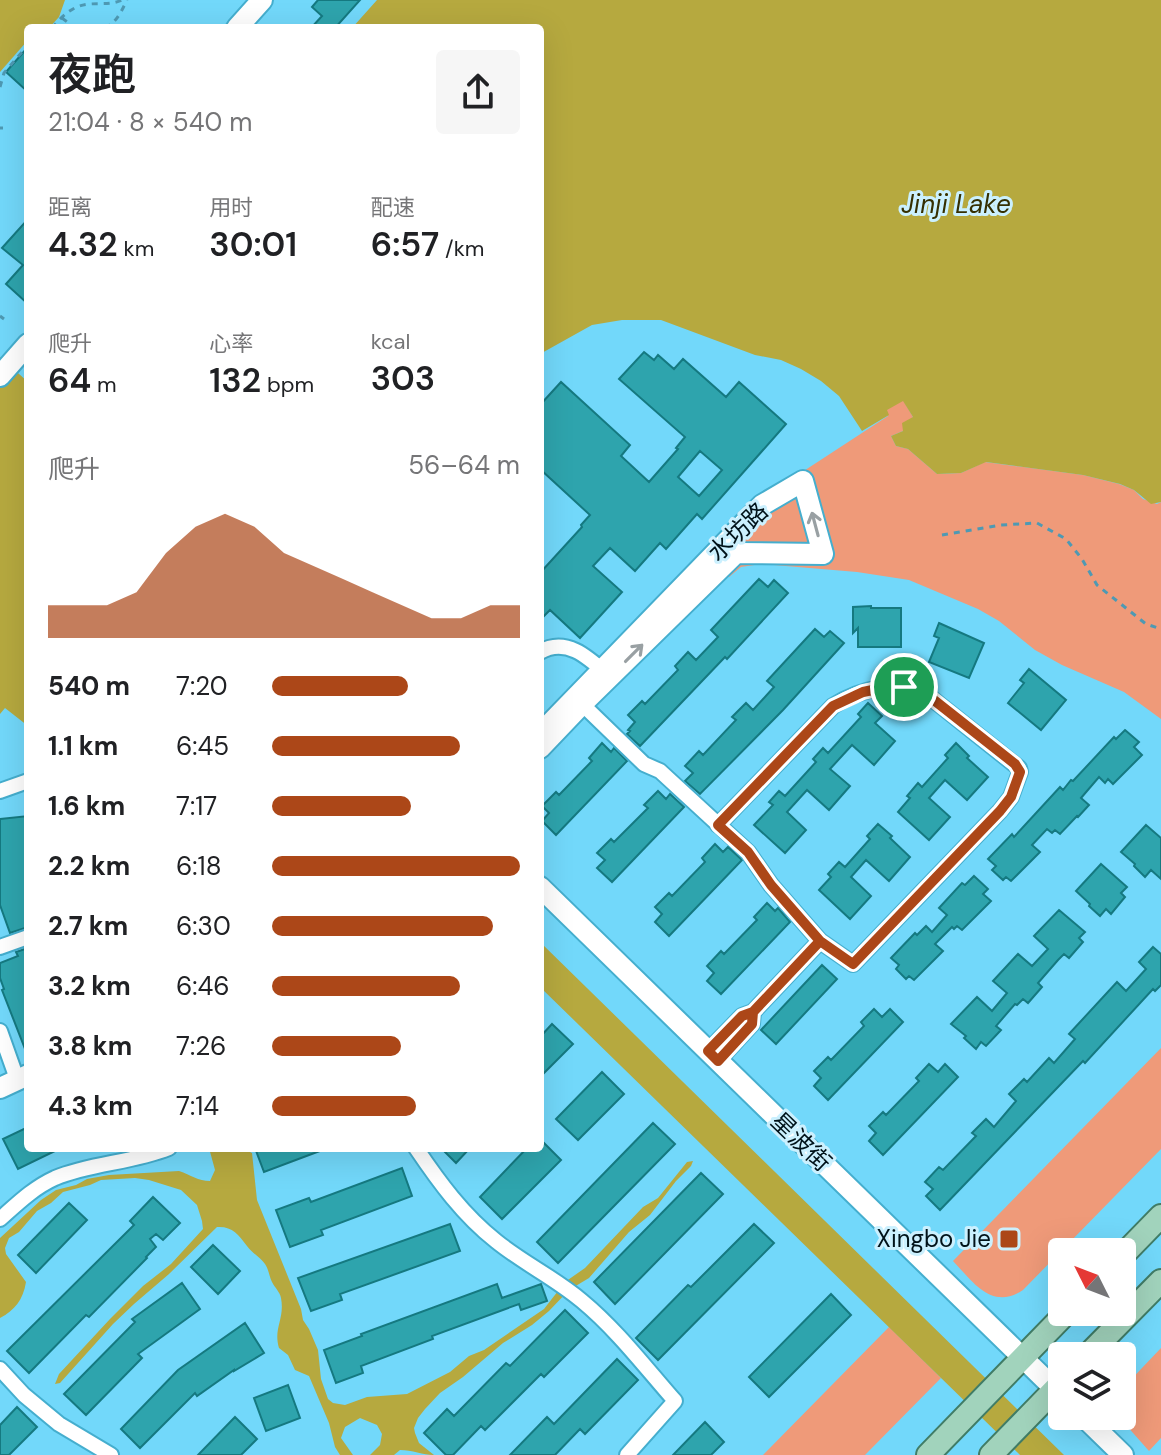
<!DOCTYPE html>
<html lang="zh">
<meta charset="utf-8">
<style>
body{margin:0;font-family:"DM Sans","Noto Sans SC",sans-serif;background:#f6f6f6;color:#202124;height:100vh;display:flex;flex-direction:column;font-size:30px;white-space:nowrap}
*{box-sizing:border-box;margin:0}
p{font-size:26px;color:#757577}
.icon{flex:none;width:44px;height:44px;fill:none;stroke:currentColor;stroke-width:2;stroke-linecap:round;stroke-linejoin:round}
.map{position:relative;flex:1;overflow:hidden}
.details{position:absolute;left:24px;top:24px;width:520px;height:1128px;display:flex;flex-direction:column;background:#fff;border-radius:8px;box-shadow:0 8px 32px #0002}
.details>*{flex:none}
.needle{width:52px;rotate:312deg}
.tools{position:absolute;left:1048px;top:1238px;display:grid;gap:16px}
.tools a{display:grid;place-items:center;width:88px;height:88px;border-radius:8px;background:#fff;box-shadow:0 8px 32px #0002;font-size:40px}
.pin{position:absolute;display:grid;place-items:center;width:68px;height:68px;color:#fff;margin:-34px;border:4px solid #fff;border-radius:50%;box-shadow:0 2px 8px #0007}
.round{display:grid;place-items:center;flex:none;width:84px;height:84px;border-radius:8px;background:#f6f6f6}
.head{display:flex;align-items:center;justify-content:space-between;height:136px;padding:0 24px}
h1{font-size:44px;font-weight:600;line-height:60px}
.figures{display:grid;grid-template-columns:repeat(3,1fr);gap:12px;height:136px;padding:8px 24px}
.figures div{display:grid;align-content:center}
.figures b{font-size:34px;font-weight:600}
.figures small{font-size:22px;font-weight:400}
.figures p{font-size:22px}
.chart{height:224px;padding:16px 24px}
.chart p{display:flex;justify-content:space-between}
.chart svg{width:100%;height:144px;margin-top:8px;fill:#ac4718;opacity:.7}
ul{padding:0 24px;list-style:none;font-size:26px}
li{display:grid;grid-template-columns:128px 96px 1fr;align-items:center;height:60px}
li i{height:20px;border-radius:10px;background:#ac4718}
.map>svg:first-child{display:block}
.green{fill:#ef9a79}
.water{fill:#b6a93f}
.building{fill:#2ea4ad;stroke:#157980;stroke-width:2;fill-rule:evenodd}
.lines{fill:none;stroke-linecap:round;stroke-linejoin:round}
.street-casing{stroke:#45aece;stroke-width:18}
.secondary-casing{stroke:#45aece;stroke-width:24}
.primary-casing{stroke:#407c66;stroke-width:26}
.path{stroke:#4e99b3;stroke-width:3;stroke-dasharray:6 6;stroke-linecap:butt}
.street{stroke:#fff;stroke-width:14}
.secondary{stroke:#fff;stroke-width:20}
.primary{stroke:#a1d3bc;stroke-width:22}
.oneway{stroke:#99a0a3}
.route-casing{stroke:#fff;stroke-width:16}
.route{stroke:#ac4718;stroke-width:10}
.poi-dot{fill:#ac4718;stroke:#cbf0fe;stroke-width:3}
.labels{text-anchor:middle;stroke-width:6;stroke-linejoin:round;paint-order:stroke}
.street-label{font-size:24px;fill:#001219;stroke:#cbf0fe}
.poi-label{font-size:24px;fill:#001219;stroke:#cbf0fe;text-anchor:end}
.water-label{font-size:26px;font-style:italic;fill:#352f01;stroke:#cbf0fe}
</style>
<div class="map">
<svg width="1161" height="1455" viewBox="0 0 1161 1455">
<rect width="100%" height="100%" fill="#72d8fa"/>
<path class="green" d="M903,400l10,17 -10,14 -12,5 5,10 12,3 29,25 24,-1 24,-11 98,13 36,9 15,6 9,9 14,5 4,-2v217l-37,-27 -62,-27 -27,-15 -36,-29 -21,-12 -69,-29 -52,-8 -96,-8 -20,3 -12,10 -25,-21 57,-57 127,-83 -2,-6z
M1161,1048v101l-138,141c-31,21 -50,-8 -70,-29z
M889,1327l52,51 -76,77h-102z
M1161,1348v90l-12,13 -31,-35h4v-27z"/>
<path class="water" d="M0,0h65l-6,17 -10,11h-21v12l-28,32z
M377,0h784v502l-10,2 -17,-14 -14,-6 -37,-9 -97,-13 -25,11 -24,1 -29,-25 -12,-3 -5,-10 12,-5 -1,-8 11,-6 -10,-16 -16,9 2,5 -27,16 -23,-35 -18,-15 -20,-12 -20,-9 -26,-5 -94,-35h-39l-30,5 -52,29v-326h-188z
M0,357l28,25v344l-23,-18 -5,6z
M540,942l524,513h-44l-480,-468z
M209,1148h33l10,5 5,47 44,109 2,11 6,9 9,21 3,29 7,20 5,4 12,2 22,-8 40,-3 43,-22 19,-16 15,-6 60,-41 21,-27 20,-14 58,-61 15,-9 29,-36 6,-1 -2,5 -15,15 -26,34 -21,17 -40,46 -20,12 -20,21 -17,14 -29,18 -40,34 -23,16 -15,16 -7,9 -4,10 1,5 4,10 15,12c-11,0 -22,-5 -34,-5l-6,5h-24l10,-10 2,-11 -5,-9 -17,-7 -15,9 -4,11 12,17h-13l-5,-8 -6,-24 -20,-47 -14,-6 -7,-15 -9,-7c-6,-20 6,-29 2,-50 -1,-6 -6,-10 -9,-16 -3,-6 -3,-12 -7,-18 -5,-7 -13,-11 -18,-18 -9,-12 -15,-20 -30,-19l-48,47 -35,30 -21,20 -53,59 -5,1 4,-10 51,-55 33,-33 28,-22 32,-35 -1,-8 -5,-16 -16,-15 -32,-10 -14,-2 -34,2 -11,5 -27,7 -12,11 -14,8 -18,21 -10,6 -4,10 1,6 20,28c-3,18 -11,28 -26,36v-80l41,-38 15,-10 20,-5 11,-6 22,-4 70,-4c12,4 19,10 31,10l5,-11z"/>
<path class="building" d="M318,0h42l-25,28h-24l11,-12 -10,-9z
M28,47v45l-22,-20z
M28,219v85l-22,-20 17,-19 -21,-17z
M644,352l10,8 4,-5 16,14 9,-10 43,38 13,-15 47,42 -84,95 -5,-5 -31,35 -6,-6 -25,28 -25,-23 -17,18 29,26 -42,46 -30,-28 -10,10v-47l42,-46 -1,-2 9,-10 -50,-46v-64l21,-23 69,63 -9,11 28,26 29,-33 -2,-1 9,-11 -66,-58zM700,451l22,19 -23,26 -21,-19z
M759,579l9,8 6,-7 14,13 -61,66 -2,-2 -85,89 -13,-12 3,-3 -2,-1 7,-8 -7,-7 14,-14 3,3 33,-34 -3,-4 13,-14 8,8 22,-23 -7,-7z
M871,606v2h30v39h-43v-19l-5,5v-26z
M939,623l45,20 -15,35 -40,-16 10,-24 -5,-2z
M815,629l9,8 6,-6 14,12 -61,67 -83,84 -15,-13 8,-8 -8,-7 14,-15 4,4 33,-35 -4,-3 14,-14 7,7 21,-23 -7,-6z
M1029,669l37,31 -25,30 -33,-27 16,-20 -4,-3z
M868,703l14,13 -7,7 20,18 -21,24 -22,-20 -22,24 20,17 -21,24 -22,-20 -20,22 19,18 -21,23 -31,-28 19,-20 -4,-3 10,-11 6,5 31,-34 -3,-3 10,-11 5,5 33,-36 -3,-3z
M1125,730l14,12 -5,5 8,8 -29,29 -5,-5 -3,4 -6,-6 -18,21 8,7 -11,12 -1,-1 -17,18 -5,-4 -3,3 -5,-4 -15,16 8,7 -29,29 -5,-4 -3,3 -11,-10 4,-4 -8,-7 24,-25 2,3 46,-50 3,3 8,-10 2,1 41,-44 2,2z
M602,743l9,9 3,-4 13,13 -71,74 -14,-14 7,-8 -7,-7 14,-14 3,3 33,-34 -3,-3z
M956,743l13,13 -2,2 21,19 -21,23 -22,-20 -16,18 21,19 -21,23 -31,-28 12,-14 -3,-2 11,-13 4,4 26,-29 -3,-3z
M658,791l8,8 4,-5 14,13 -72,75 -15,-14 8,-8 -8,-7 14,-14 3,3 34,-34 -4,-3z
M28,816v111l-18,6 -10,-28v-86z
M878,824l14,12 -2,2 20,19 -21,24 -23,-21 -15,17 20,19 -21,23 -31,-29 12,-13 -3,-3 11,-12 6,5 25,-28 -3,-3z
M1146,825l15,13v41l-10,-9 -6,7 -11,-11 1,-2 -14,-12z
M715,844l8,8 5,-5 14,13 -73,76 -14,-14 7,-8 -7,-7 14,-14 3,3 33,-34 -3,-4z
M1101,864l26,23 -6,6 4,4 -14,17 -5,-5 -6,7 -11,-10 1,-2 -14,-13z
M974,876l14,13 -5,5 8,7 -29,29 -5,-4 -3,3 -2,-2 -17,17 8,7 -29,29 -5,-4 -3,3 -10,-10 3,-4 -8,-7 24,-25 2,2 9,-9 6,6 15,-17 -8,-7 23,-25 3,2z
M767,903l8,8 3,-3 12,14 -69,72 -14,-13 7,-8 -7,-7 14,-15 3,3 33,-34 -3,-3z
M1059,910l26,22 -6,6 4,4 -14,16 -5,-4 -6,6 -20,23 4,4 -14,16 -5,-4 -6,6 -2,-1 -19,22 5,4 -15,16 -5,-4 -5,7 -12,-11 2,-2 -15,-12 26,-27 15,14 15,-18 -14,-12 25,-27 14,12 16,-17 -14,-13z
M1153,947l8,7v31l-6,6 -2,-2 -68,74 -2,-2 -143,149 -14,-14 7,-7 -8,-7 14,-15 4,3 33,-34 -4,-3 14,-14 8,8 22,-26 -7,-7 15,-15 3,3 22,-24 5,5 21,-24 -6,-5 48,-52 9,9 20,-22 -7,-7z
M28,948v106h-1l-25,-64 2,-1 -4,-11v-15l18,-7 -2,-4z
M822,965l15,14 -61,65 -15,-14z
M874,1009l8,8 8,-8 13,13 -75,78 -14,-14 7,-8 -7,-7 14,-14 3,3 33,-34 -3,-4z
M552,1024l21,20 -33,33v-40z
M929,1064l9,8 7,-8 13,13 -75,78 -14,-14 7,-8 -7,-7 14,-14 3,3 33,-34 -3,-3z
M602,1072l22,22 -46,46 -22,-21z
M653,1123l22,21 -117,119 -21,-21z
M28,1127v21h33l-43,21 -15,-30z
M540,1139l21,21 -59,59 -22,-22 47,-49h13z
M255,1148h69l1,1 -61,23z
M441,1148h29l-14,15z
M402,1168l10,28 -91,34 2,5 -33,12 -14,-37 33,-12 2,4z
M701,1173l22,21 -108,110 -21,-22z
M153,1197l27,26 -17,17 -7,-6 -6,5 6,8 -10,10 1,1 -58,59 -3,-2 -57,58 -22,-22 127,-126 -4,-4z
M69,1203l18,17 -51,53 -18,-18z
M450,1224l10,27 -120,43 2,6 -31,11 -13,-33z
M754,1224l20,19 -116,117 -22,-22 52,-53 3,2z
M213,1245l27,26 -22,23 -27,-27z
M182,1283l18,26 -62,45 4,4 -56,57 -22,-21 71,-72 -3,-3z
M497,1284l5,14 39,-14 6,17 -26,9 -2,-6 -87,32 1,3 -72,27 2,7 -27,10 -12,-33 38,-14 -1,-2z
M831,1294l20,21 -82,82 -20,-20z
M565,1310l23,23 -44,44 -3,-3 -56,56 -4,-4 -28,29h-7l-22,-22 23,-24 7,7 52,-53 4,3z
M245,1323l19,30 -30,18v-1l-37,26 -2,-3 -55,55 -19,-19 57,-59z
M617,1359l21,21 -53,54 -5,-5 -25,26h-45l37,-38 7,7z
M288,1385l12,33 -34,13 -12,-33z
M17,1407l20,20 -28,28h-9v-30z
M235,1417l22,22 -16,16h-43z
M705,1422l19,20 -13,13h-38z"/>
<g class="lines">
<g class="street-casing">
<path id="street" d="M540,652c27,-16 50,7 69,24
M582,704l62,60 16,7 88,81 23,33 49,56 -67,71
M0,791l28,-10
M718,825l115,-119c26,-17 63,-26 92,-13l94,75 1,4 -9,25 -11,14 -147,153 -33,-23
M0,947l28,-10
M0,1031l17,48
M708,1051l34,-35 11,-4 -1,12 -34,37
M416,1148c23,34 47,67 80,93 27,22 59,37 86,60 35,29 63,66 93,100l-48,54
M0,1219c17,-15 33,-31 55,-41 36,-15 77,-15 114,-30
M0,1369l24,26 35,29 52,31"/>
</g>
<g class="secondary-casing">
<path id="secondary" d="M237,28l25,-28
M0,376l28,-32
M540,734l222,-229 41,-24 20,73 -84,-1 -5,2 -152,149 -42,44
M540,887l522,509
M0,1088l28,-13
M1083,1416l40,39"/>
</g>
<g class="primary-casing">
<path id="primary" d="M1122,1256l39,-40
M1087,1356l74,-75
M928,1455l139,-143
M991,1455l71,-73"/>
</g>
<path class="path" d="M62,18l13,10
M52,28c10,-12 21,-23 38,-24 12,-1 21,1 32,-4
M105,28c12,-6 16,-16 22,-28
M0,87l4,-14 24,-28
M0,128h3
M0,316l4,3
M942,535l59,-10 36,-2 29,16 16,20 15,26 49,39 15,5"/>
<use href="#street" class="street"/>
<use href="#secondary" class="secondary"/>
<use href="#primary" class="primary"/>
</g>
<defs><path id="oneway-shaft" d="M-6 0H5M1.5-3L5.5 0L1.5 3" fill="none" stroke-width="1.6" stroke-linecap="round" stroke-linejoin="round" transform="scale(2)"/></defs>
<g class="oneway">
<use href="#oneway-shaft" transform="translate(815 524) rotate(-105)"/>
<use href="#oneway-shaft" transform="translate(634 653) rotate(-45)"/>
</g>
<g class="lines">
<g class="route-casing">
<path id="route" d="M904,687l-12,-1 -29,6 -30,14 -115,119 30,27 23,33 49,56 -67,71 -1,12 -34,37 -10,-10 34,-35 11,-4 67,-71 33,23 147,-153 11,-14 9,-25 -5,-8 -90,-71 -10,-5 -11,-1"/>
</g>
<use href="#route" class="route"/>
</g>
<rect class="poi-dot" x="999" y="1229" width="20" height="20" rx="4"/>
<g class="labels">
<g class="street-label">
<text transform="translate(738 532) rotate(-44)" y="8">水坊路</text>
<text transform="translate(801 1142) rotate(44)" y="8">星波街</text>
</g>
<g class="poi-label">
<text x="991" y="1247">Xingbo Jie</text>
</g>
<g class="water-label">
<text x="956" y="213">Jinji Lake</text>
</g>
</g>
</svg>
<div class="tools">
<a><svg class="needle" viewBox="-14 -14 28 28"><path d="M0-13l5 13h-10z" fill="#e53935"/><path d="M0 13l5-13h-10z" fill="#757577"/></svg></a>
<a><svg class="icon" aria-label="layers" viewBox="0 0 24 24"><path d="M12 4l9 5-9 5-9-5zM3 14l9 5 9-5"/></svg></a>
</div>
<div class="pin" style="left:904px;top:687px;background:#1e9e55"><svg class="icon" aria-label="arrive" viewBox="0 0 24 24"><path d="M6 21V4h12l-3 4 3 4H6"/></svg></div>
<section class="details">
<div class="head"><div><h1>夜跑</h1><p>21:04 · 8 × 540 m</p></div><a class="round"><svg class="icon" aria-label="share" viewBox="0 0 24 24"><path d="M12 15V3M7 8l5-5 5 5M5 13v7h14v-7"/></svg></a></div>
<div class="figures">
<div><p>距离</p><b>4.32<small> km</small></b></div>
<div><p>用时</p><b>30:01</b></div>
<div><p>配速</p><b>6:57<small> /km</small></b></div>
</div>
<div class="figures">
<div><p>爬升</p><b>64<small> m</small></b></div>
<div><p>心率</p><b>132<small> bpm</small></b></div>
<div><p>kcal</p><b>303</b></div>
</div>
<div class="chart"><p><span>爬升</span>56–64 m</p>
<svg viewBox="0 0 160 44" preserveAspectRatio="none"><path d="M0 44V34L10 34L20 34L30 30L40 18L50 10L60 6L70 10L80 18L90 22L100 26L110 30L120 34L130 38L140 38L150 34L160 34V44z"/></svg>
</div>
<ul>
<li><b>540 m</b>7:20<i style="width:55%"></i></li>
<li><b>1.1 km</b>6:45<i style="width:76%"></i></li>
<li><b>1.6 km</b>7:17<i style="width:56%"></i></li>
<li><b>2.2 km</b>6:18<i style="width:100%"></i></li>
<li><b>2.7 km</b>6:30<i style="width:89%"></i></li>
<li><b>3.2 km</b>6:46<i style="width:76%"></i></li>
<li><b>3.8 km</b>7:26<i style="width:52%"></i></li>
<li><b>4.3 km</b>7:14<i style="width:58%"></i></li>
</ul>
</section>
</div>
